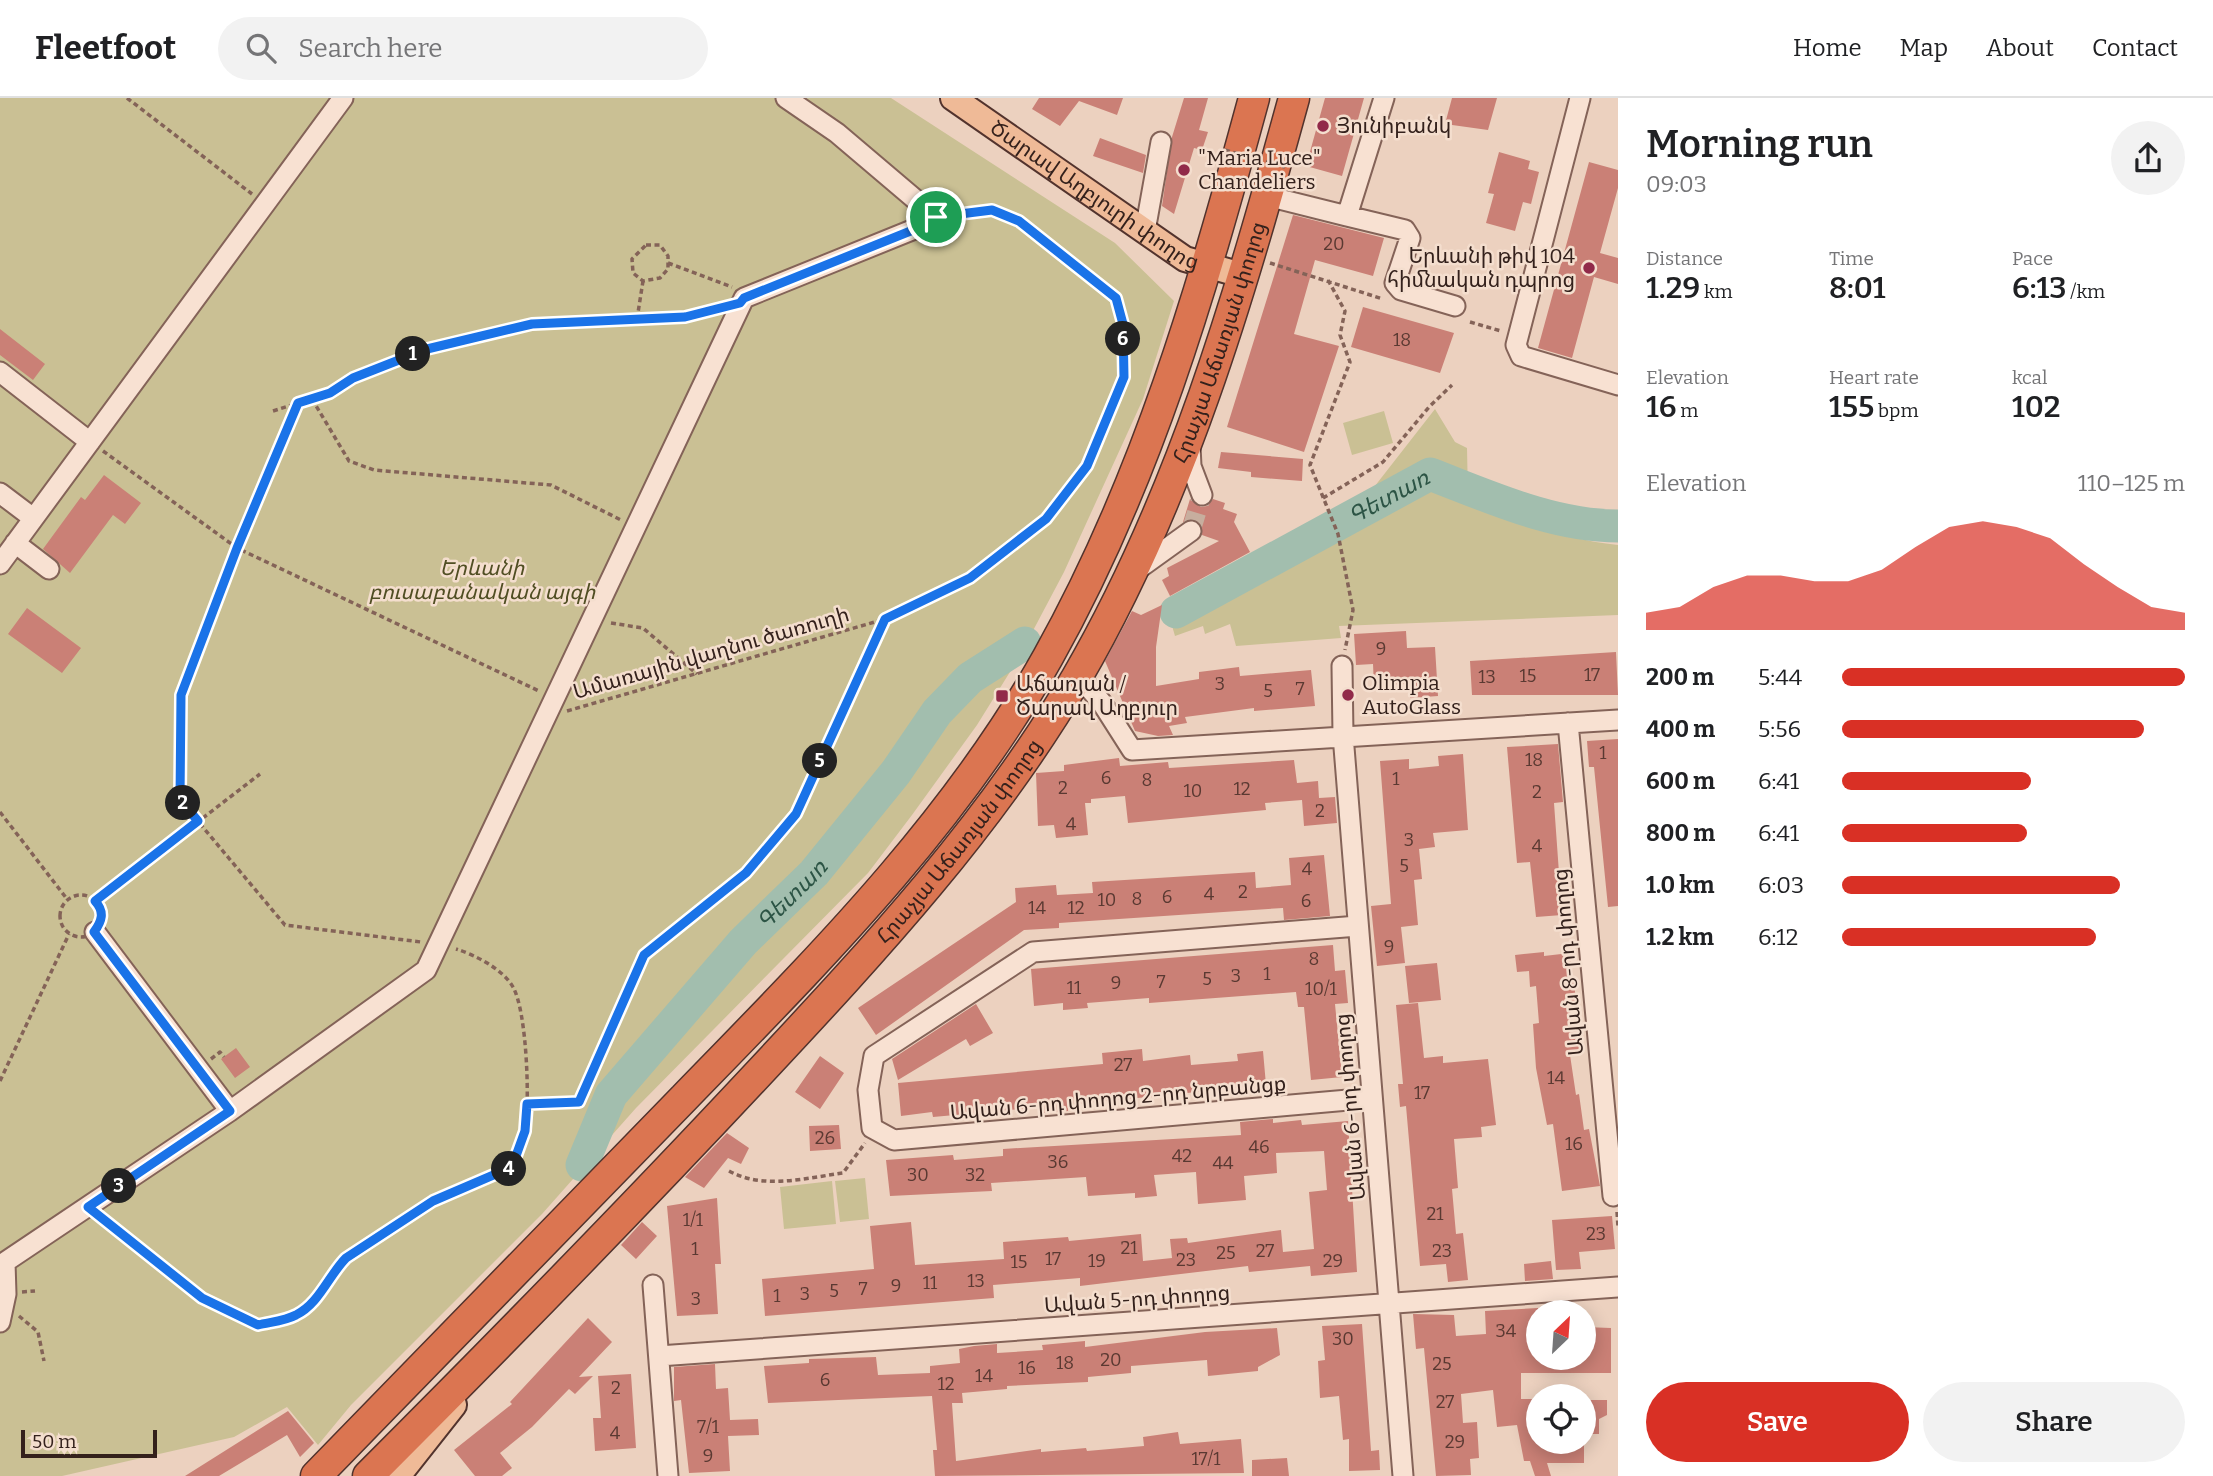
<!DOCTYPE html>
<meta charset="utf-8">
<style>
body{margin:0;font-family:Bitter,"Noto Sans Armenian",serif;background:#f2f2f2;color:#202124;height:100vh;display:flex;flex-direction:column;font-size:26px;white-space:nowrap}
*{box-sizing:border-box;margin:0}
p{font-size:23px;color:#757577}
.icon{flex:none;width:38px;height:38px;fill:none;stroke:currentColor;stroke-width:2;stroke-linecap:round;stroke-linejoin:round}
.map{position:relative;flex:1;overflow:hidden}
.panel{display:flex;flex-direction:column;background:#fff;width:595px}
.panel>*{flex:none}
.needle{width:46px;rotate:25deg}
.fabs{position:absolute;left:1526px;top:1202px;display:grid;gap:14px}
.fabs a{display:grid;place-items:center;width:70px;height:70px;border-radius:50%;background:#fff;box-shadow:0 4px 18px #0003;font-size:35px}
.scale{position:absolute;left:21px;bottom:18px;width:136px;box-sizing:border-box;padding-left:7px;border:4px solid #34211c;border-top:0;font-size:19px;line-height:24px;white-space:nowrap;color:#34211c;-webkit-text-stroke:5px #f4dece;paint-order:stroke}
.pin{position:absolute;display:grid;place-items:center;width:60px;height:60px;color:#fff;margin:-30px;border:4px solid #fff;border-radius:50%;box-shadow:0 2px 7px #0007}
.km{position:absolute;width:35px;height:35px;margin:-18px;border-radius:50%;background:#222;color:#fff;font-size:19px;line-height:35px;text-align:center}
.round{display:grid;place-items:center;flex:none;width:74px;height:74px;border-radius:37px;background:#f2f2f2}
.headline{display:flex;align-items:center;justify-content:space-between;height:119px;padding:0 28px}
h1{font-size:38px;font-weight:600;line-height:52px}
.stats{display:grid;grid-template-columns:repeat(3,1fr);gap:10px;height:119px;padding:7px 28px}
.stats div{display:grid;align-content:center}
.stats b{font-size:30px;font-weight:600}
.stats small{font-size:19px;font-weight:400}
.stats p{font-size:19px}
.chart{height:196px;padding:14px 28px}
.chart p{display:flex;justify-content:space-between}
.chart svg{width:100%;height:126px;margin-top:7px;fill:#d93025;opacity:.7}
.cta{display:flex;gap:14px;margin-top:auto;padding:14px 28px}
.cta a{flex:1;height:80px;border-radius:42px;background:#d93025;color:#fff;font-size:28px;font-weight:600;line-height:80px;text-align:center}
.cta a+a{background:#f2f2f2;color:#202124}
ul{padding:0 28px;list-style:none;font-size:23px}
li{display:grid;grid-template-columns:112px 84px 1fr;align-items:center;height:52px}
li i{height:18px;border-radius:9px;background:#d93025}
header{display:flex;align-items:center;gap:42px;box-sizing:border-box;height:98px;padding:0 35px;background:#fff;border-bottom:2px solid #e0e0e0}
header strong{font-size:33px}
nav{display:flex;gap:38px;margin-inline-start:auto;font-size:24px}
.search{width:490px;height:63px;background:#f2f2f2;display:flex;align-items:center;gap:18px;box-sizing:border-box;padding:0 24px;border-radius:38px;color:#757577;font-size:26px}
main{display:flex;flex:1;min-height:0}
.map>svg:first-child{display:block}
.green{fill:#cac094}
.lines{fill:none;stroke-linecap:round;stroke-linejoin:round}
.river{stroke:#a2beae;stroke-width:33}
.building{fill:#ca8076}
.minor-tunnel{stroke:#c7ae9e;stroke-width:19;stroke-dasharray:19 10;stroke-linecap:butt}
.minor-casing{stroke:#846358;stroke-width:23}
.major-casing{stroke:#52332d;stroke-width:28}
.highway-casing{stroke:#52332d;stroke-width:33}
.path{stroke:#846358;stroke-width:3.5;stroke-dasharray:5 3.5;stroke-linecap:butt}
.minor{stroke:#f8e1d2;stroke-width:19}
.major{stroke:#efba97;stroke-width:24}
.highway{stroke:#db7551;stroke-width:30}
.path-bridge{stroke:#846358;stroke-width:3.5;stroke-dasharray:5 3.5;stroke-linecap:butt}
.route-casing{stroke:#fff;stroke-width:14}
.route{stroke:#1a73e8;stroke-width:9}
.poi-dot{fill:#912a49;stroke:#f4dece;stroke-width:2.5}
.labels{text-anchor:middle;stroke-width:5;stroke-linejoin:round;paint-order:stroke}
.number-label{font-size:18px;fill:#5a3932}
.poi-label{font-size:21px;fill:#34211c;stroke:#f4dece;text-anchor:start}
.street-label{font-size:21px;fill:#34211c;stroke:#f4dece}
.park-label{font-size:21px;font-style:italic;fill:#504e23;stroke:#f4dece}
.water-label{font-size:23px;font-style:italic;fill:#2c5445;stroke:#f4dece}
</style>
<header>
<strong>Fleetfoot</strong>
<div class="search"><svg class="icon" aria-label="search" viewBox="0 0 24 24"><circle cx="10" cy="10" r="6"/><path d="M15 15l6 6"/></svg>Search here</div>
<nav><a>Home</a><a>Map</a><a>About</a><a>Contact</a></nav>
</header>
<main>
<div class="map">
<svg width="1618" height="1378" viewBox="0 0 1618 1378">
<rect width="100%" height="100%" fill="#ecd1bf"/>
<path class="green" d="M0,0h891l224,145 59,58 -31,98 -79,173 -46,87 -41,66 -65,90 -44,58 -232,235 -94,106 -191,191 -33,40 -31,-38 -53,30 -172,39h-62z
M1435,311l20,33 12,6 1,48c46,24 98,44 150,49v70l-279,11 2,12 -105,8 -6,-22 -25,10 -2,-8 -28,10 -9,-31 198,-105z
M1384,313l9,32 -41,12 -9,-32z
M865,1080l4,41 -29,3 -5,-41z
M832,1083l4,43 -52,5 -4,-42z"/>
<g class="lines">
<g class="river">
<path id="s1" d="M1176,514l254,-138c60,23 123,52 188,52"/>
<path id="s2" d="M582,1067l29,-70 132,-153 71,-69 82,-101 41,-60 33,-34 55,-35"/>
</g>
</g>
<path class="building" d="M1039,0h84l-6,17 -38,-14 -19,25 -28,-17z
M1184,0h24l-9,32 9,2 -6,18 -8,-2 -20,66 -12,-8 10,-69z
M1325,0h39l-22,78 -36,-10z
M1452,0h45l-9,32 -43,-6z
M1100,40l46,17 -3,18 -50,-17z
M1499,54l31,9 -2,8 11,3 -8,32 -8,-2 -8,29 -29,-8 8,-29 -6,-1z
M1589,64l29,8v18l-18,65 18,5v26l-24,-7 -22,81 -34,-10z
M1293,117l91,23 -11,38 -58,-16 -21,74 45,12 -35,106 -77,-25z
M1363,209l91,26 -14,40 -89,-26z
M0,231l45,35 -12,16 -33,-25z
M1221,354l82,7 -1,22 -51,-4v-5l-33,-4z
M104,377l37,28 -16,21 -12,-9 -43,58 -27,-24 38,-52 4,3z
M1190,401l11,8 6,-1 6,-7 12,4 -2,6 14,5 -3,8 16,30 -80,44 -8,-16 7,-4 -2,-8 52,-27 -17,-6 -1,-11 -4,-4 -14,2z
M1162,507l-6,42v39l43,-7v-7l40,-5 1,9 71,-6 4,36 -61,5v-3l-69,9 2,6 -18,3 4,9 -15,1 -23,-5 -30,-70 27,-50 9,4z
M27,510l54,40 -19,25 -54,-39z
M1406,533l1,17 28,-1 3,49 -28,2 -1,-14 -35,2 -1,-22 -17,1 -2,-31z
M1616,554l2,43h-146l-2,-34z
M1618,641v167l-10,1 -14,-140h-5l-2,-26z
M1558,646l5,58 -9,1 8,112 -26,2 -6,-55 -13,1 -10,-116z
M1463,656l5,76 -35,3 2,14 -16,2 3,30 -8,1 4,45 -17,2 4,36 -28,3 -6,-60 20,-2 -11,-143 29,-2v10l30,-3 -1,-10z
M1119,660l1,8 48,-4 1,6 125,-8 3,23 21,-2 1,17 16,-1 2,26 -33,3 -2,-26 -37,3 1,7 -138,13 -3,-27 -34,3v4h-6l3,32 -32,3 -2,-13 -16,1 -2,-53 28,-2v-6z
M1324,757l6,61 -46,4 -1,-12 -224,15v5l-35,2 -148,105 -18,-27 158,-106 -1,-14 41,-3 1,10 36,-2 -1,-11 163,-10 1,16 35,-3 -2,-27z
M1333,847l2,26 10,-1 3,33 -13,1 7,73 -31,3 -7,-73h-6l-2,-15 -147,11v-5l-62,5 1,5 -25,2v-7l-29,3 -3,-37z
M1544,854v4l26,-3 13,101 -13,1 6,40 3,-1 5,36 5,-1 11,57 -38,5 -9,-67 -6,1 -11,-57 -3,-44 6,-1 -3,-37 -6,1 -1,-16 -12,1 -2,-17z
M1437,865l4,37 -32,3 -4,-37z
M1418,905l6,55 19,-2v7l45,-4 8,66 -15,2 1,10 -28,2 4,49 -6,1 4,45 7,-1 5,47 -20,2 -2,-18 -26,2 -14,-160 -6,1 -2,-23h5l-7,-79z
M976,906l17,29 -23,13 -4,-7 -68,41 -6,-21z
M236,950l14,19 -15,11 -14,-19z
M1142,951l1,12 47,-6 1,10 47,-4 -1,-7 26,-3 3,34 -198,20v6l-25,2 -1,-6 -109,10 -1,-5 -31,4 -3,-33 205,-19 -1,-11z
M820,958l24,17 -24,36 -25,-17z
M1273,1021v4l28,-3 1,5 46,-4 9,151 -46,4 -1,-10 -61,6 -1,-6 -168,20v-8l-87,7 1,13 -229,18 -3,-37 112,-10 -4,-43 41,-4 4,43 89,-6 -1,-17 65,-5 1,4 72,-7 2,27 29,-3 -2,-19 17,-1 1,5 93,-13 2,22 31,-3 -5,-57 18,-2 -3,-39 -48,2 1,20 -33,3 2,24 -48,4 -2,-32 -42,3 3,21 -22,2v-5l-47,3 -2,-19 -95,6 1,8 -102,5 -4,-36 67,-5 1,5 49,-4v-7l238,-14 -1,-13z
M839,1027l2,24 -31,2 -1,-25z
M727,1035l22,15 -8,16 -13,-6 -24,30 -19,-11z
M717,1100l4,66h-6l3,50 -41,2 -10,-110z
M1612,1118l3,33 -36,3 2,17 -25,1 -4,-50z
M642,1124l15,14 -21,23 -15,-14z
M1551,1163l2,18 -28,2 -1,-17z
M1538,1210v50h46v-31l27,1v45h-90v26h17v43h46v21h-37l4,13h-16l-5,-15h-6l-7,-36 -20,2 -4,-37 -32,4 2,29 14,-1 2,36 -9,1 1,16 -35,1 -12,-128 -8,1 -3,-35 41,1 2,21 30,-2 -1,-23z
M588,1220l24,24 -33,35 14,-1 -18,18 -6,-5 -37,38 -32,26 12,15 -10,8h-27l-21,-26 58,-46 -2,-2z
M1362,1226l9,127 8,-1 1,20 -31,1v-32l-6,1 -4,-44 -19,2 -2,-37 7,-1 -3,-34z
M1277,1230l3,27 -22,12v4l-50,5 -1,-16 -76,6v7l-43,4v5l-81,4v3l-45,4 1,10h-11l4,58 85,-12v3l45,-4 1,3 57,-5 -1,-9 35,-5 2,12 61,-5 3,34 -309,3 -2,-26h4l-5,-54 -164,7 -4,-37 45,-3v-4l67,-2 2,18 52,-2v-7l30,-3 -1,-14 15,-3 23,-2v9l46,-3 -1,-5 43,-4v6l120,-15z
M715,1266l1,25 12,-1 2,32 28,-1 1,16 -31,1 2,35 -41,2 -8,-73 -7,1v-34z
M631,1276l5,74 -41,3 -2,-33h8l-3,-42z
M1584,1302h23v15l-8,4v15h-15z
M288,1313l26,32 -14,14 -13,-22 -68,41h-34z
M1287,1360l2,18h-37v-16z"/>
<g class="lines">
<path class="minor-tunnel" d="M1191,433l11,-36"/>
<g class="minor-casing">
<path id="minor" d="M1580,0l-64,247 5,11 97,29
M1267,98l80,20 37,-118
M1347,118l58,14 5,8 -15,45 6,7 54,16
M1145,133l16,-89
M0,274l90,70
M1190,348l1,20 11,29
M0,395l33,25
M15,445l34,26
M0,466l343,-466
M1134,474l57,-41
M1342,568l1,69 60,741
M1078,577l24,28 30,47 486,-30
M1568,625l45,473
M1358,828l-325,26 -159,104 -6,34 4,38 22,12 477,-42
M95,834l135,179
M653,1187l15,191
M0,1195l6,1 -6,28
M6,1196l-1,-32 225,-151 196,-141 318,-672 173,-70 19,-11 -99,-84 -51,-35
M659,1258l959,-69"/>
</g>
<g class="major-casing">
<g id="major">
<path id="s3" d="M953,0l232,161 60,17"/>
<path d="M398,1378l56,-71"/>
</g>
</g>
<g class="highway-casing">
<g id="highway">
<path d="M316,1378c123,-127 246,-253 369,-379 133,-137 269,-272 363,-440 99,-177 153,-364 206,-559"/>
<path id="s4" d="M368,1378c132,-132 263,-266 391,-403 115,-123 232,-249 318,-396 105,-181 162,-379 217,-579"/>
</g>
</g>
<path class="path" d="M127,0l125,96
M646,147h14l8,11v13l-8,9 -17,3 -10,-8 -1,-14z
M668,165l64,24
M1270,165l113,36
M1328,182l17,31 -5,24 10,27 -40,103 28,69 15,76 -8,40
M637,221l6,-38
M1470,224l31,9
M312,301l37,62 25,9 177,15 70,35
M298,305l-61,145 -56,147 -1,105 105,125 136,17
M273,313l57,-18 23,-15 74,-29 105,-25 153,-7 33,-8
M103,353l134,97 302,143
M1323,400l60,-36 46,-55 23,-22
M611,525l32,5 54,46
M567,613l318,-92 85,-41 76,-59 41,-53 37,-88 -1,-54 -7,-26 -97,-77 -27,-11 -40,4
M0,714l67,87
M60 818a21 21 0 1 1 42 0a21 21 0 1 1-42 0Z
M95,803l165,-127
M211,961l9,-7 4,5
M0,983l69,-147
M528,1006l51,-1 65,-148 102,-82 50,-59 89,-195
M729,1073c35,19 76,7 114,2l22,-30
M1617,1114l1,15
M101,1119l102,81 56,27c28,-7 45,-12 65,-36 8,-10 12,-21 23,-31l86,-57 79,-34c6,-12 11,-24 13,-36 5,-29 2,-119 -12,-144 -10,-18 -38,-32 -57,-38
M22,1194l13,-1
M19,1218l19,16 6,29"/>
<use href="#minor" class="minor"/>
<use href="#major" class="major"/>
<use href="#highway" class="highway"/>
<path class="path-bridge" d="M1225,52l60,17"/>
</g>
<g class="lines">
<g class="route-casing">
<path id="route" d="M992,112l27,11 97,77 7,26 1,53 -37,89 -41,53 -76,59 -85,41 -89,195 -50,59 -102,82 -65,147 -52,2 -2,27 -13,36 -79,34 -87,57c-17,17 -27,46 -50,57 -11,6 -26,7 -38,10l-56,-27 -114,-91 142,-96 -136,-179c8,-11 11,-20 1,-31l103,-80 -18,-21 1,-105 56,-147 61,-145 32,-10 23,-15 74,-29 105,-25 153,-7 55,-14 4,-5 174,-70 18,-11z"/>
</g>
<use href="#route" class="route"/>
</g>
<g class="poi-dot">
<circle cx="1323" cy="28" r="7"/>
<circle cx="1184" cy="72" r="7"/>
<circle cx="1589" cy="170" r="7"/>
<circle cx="1348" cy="597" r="7"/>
<rect x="995" y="591" width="14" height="14" rx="3.5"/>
</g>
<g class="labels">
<g class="number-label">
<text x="1334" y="152">20</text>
<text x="1402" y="248">18</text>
<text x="1381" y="557">9</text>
<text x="1592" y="583">17</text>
<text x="1528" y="584">15</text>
<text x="1487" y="585">13</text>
<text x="1220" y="592">3</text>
<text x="1300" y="597">7</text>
<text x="1268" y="599">5</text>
<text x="1603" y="661">1</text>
<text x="1534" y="668">18</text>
<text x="1106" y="686">6</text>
<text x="1396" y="687">1</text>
<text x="1147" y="688">8</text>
<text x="1063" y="696">2</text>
<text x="1242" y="697">12</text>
<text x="1193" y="699">10</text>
<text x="1537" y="700">2</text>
<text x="1320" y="719">2</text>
<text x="1071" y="732">4</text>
<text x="1409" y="748">3</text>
<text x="1537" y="754">4</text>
<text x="1404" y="774">5</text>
<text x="1307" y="777">4</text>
<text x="1243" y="800">2</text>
<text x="1209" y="802">4</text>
<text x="1167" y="805">6</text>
<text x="1137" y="807">8</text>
<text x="1107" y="808">10</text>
<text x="1306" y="809">6</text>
<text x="1037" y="816">14</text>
<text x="1076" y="816">12</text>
<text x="1389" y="855">9</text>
<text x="1314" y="867">8</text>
<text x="1267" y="882">1</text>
<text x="1236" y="884">3</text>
<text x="1207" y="887">5</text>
<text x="1161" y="890">7</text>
<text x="1116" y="891">9</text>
<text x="1074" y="896">11</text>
<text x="1321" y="897">10/1</text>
<text x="1123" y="973">27</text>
<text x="1556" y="986">14</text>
<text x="1422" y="1001">17</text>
<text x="825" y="1046">26</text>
<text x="1574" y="1052">16</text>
<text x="1259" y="1055">46</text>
<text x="1182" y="1064">42</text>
<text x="1058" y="1070">36</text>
<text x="1223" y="1071">44</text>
<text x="918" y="1083">30</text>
<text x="975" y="1083">32</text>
<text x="1435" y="1122">21</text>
<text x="693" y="1128">1/1</text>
<text x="1596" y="1142">23</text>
<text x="1129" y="1156">21</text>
<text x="695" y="1157">1</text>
<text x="1265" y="1159">27</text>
<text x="1442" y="1159">23</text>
<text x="1226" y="1161">25</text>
<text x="1053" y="1167">17</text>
<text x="1186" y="1168">23</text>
<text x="1097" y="1169">19</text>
<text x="1333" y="1169">29</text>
<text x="1019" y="1170">15</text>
<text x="976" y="1189">13</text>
<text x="930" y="1191">11</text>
<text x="896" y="1194">9</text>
<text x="863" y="1197">7</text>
<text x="834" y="1199">5</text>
<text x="805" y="1202">3</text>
<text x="777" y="1204">1</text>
<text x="696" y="1207">3</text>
<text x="1506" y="1239">34</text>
<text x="1343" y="1247">30</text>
<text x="1111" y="1268">20</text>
<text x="1065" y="1271">18</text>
<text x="1442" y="1272">25</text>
<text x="1027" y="1276">16</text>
<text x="984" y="1284">14</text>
<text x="825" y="1288">6</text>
<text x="946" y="1292">12</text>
<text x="616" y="1296">2</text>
<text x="1445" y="1310">27</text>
<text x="708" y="1335">7/1</text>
<text x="615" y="1341">4</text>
<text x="1455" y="1350">29</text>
<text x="708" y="1364">9</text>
<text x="1206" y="1367">17/1</text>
</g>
<g class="poi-label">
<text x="1337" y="35">Յունիբանկ</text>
<text x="1198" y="67">"Maria Luce"<tspan x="1198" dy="24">Chandeliers</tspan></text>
<text x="1575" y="165" text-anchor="end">Երևանի թիվ 104<tspan x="1575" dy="24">հիմնական դպրոց</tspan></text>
<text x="1362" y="592">Olimpia<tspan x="1362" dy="24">AutoGlass</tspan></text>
<text x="1016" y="593">Աճառյան /<tspan x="1016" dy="24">Ծարավ Աղբյուր</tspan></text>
</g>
<g class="street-label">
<text dy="7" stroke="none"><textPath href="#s3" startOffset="172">Ծարավ Աղբյուրի փողոց</textPath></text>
<text dy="7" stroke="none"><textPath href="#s4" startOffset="1435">Հրաչյա Աճառյան փողոց</textPath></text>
<text transform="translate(711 555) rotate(-16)" y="7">Ամառային վաղնու ծառուղի</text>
<text dy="7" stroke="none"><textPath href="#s4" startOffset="868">Հրաչյա Աճառյան փողոց</textPath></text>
<text transform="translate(1568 864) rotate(-95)" y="7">Ավան 8-րդ փողոց</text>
<text transform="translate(1118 1000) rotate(-5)" y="7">Ավան 6-րդ փողոց 2-րդ նրբանցք</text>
<text transform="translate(1350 1009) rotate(-95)" y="7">Ավան 6-րդ փողոց</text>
<text transform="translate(1137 1201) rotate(-4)" y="7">Ավան 5-րդ փողոց</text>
</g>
<g class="park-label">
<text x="482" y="477">Երևանի<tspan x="482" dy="24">բուսաբանական այգի</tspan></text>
</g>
<g class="water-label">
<text dy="8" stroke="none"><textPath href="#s1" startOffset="242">Գետառ</textPath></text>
<text dy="8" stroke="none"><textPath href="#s2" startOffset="346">Գետառ</textPath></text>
</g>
</g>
</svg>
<div class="fabs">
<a><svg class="needle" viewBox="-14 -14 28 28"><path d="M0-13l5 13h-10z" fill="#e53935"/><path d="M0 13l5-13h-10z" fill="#757577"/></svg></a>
<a><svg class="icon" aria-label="locate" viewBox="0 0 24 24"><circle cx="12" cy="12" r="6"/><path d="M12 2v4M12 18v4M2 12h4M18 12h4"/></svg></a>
</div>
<div class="scale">50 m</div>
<div class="pin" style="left:936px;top:119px;background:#1e9e55"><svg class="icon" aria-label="arrive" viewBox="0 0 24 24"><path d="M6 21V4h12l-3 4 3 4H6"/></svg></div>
<b class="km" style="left:413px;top:256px">1</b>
<b class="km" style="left:183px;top:705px">2</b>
<b class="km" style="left:119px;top:1088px">3</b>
<b class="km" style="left:509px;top:1071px">4</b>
<b class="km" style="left:820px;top:663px">5</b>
<b class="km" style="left:1123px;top:241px">6</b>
</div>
<section class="panel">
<div class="headline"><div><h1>Morning run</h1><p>09:03</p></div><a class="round"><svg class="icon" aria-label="share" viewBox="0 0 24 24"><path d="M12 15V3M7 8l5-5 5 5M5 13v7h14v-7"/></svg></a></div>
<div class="stats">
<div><p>Distance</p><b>1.29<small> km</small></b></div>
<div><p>Time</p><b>8:01</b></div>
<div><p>Pace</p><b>6:13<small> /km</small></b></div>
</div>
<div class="stats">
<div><p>Elevation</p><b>16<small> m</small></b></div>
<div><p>Heart rate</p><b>155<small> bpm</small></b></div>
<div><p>kcal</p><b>102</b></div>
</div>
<div class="chart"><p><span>Elevation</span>110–125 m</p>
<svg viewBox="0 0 160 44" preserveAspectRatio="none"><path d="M0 44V38L10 36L20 29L30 25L40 25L50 27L60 27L70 23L80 15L90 8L100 6L110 8L120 12L130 21L140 29L150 36L160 38V44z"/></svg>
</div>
<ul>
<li><b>200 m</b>5:44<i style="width:100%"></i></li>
<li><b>400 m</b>5:56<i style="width:88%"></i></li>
<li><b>600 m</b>6:41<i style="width:55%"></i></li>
<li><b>800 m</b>6:41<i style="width:54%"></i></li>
<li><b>1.0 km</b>6:03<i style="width:81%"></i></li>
<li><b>1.2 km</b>6:12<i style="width:74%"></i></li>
</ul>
<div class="cta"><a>Save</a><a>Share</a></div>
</section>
</main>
